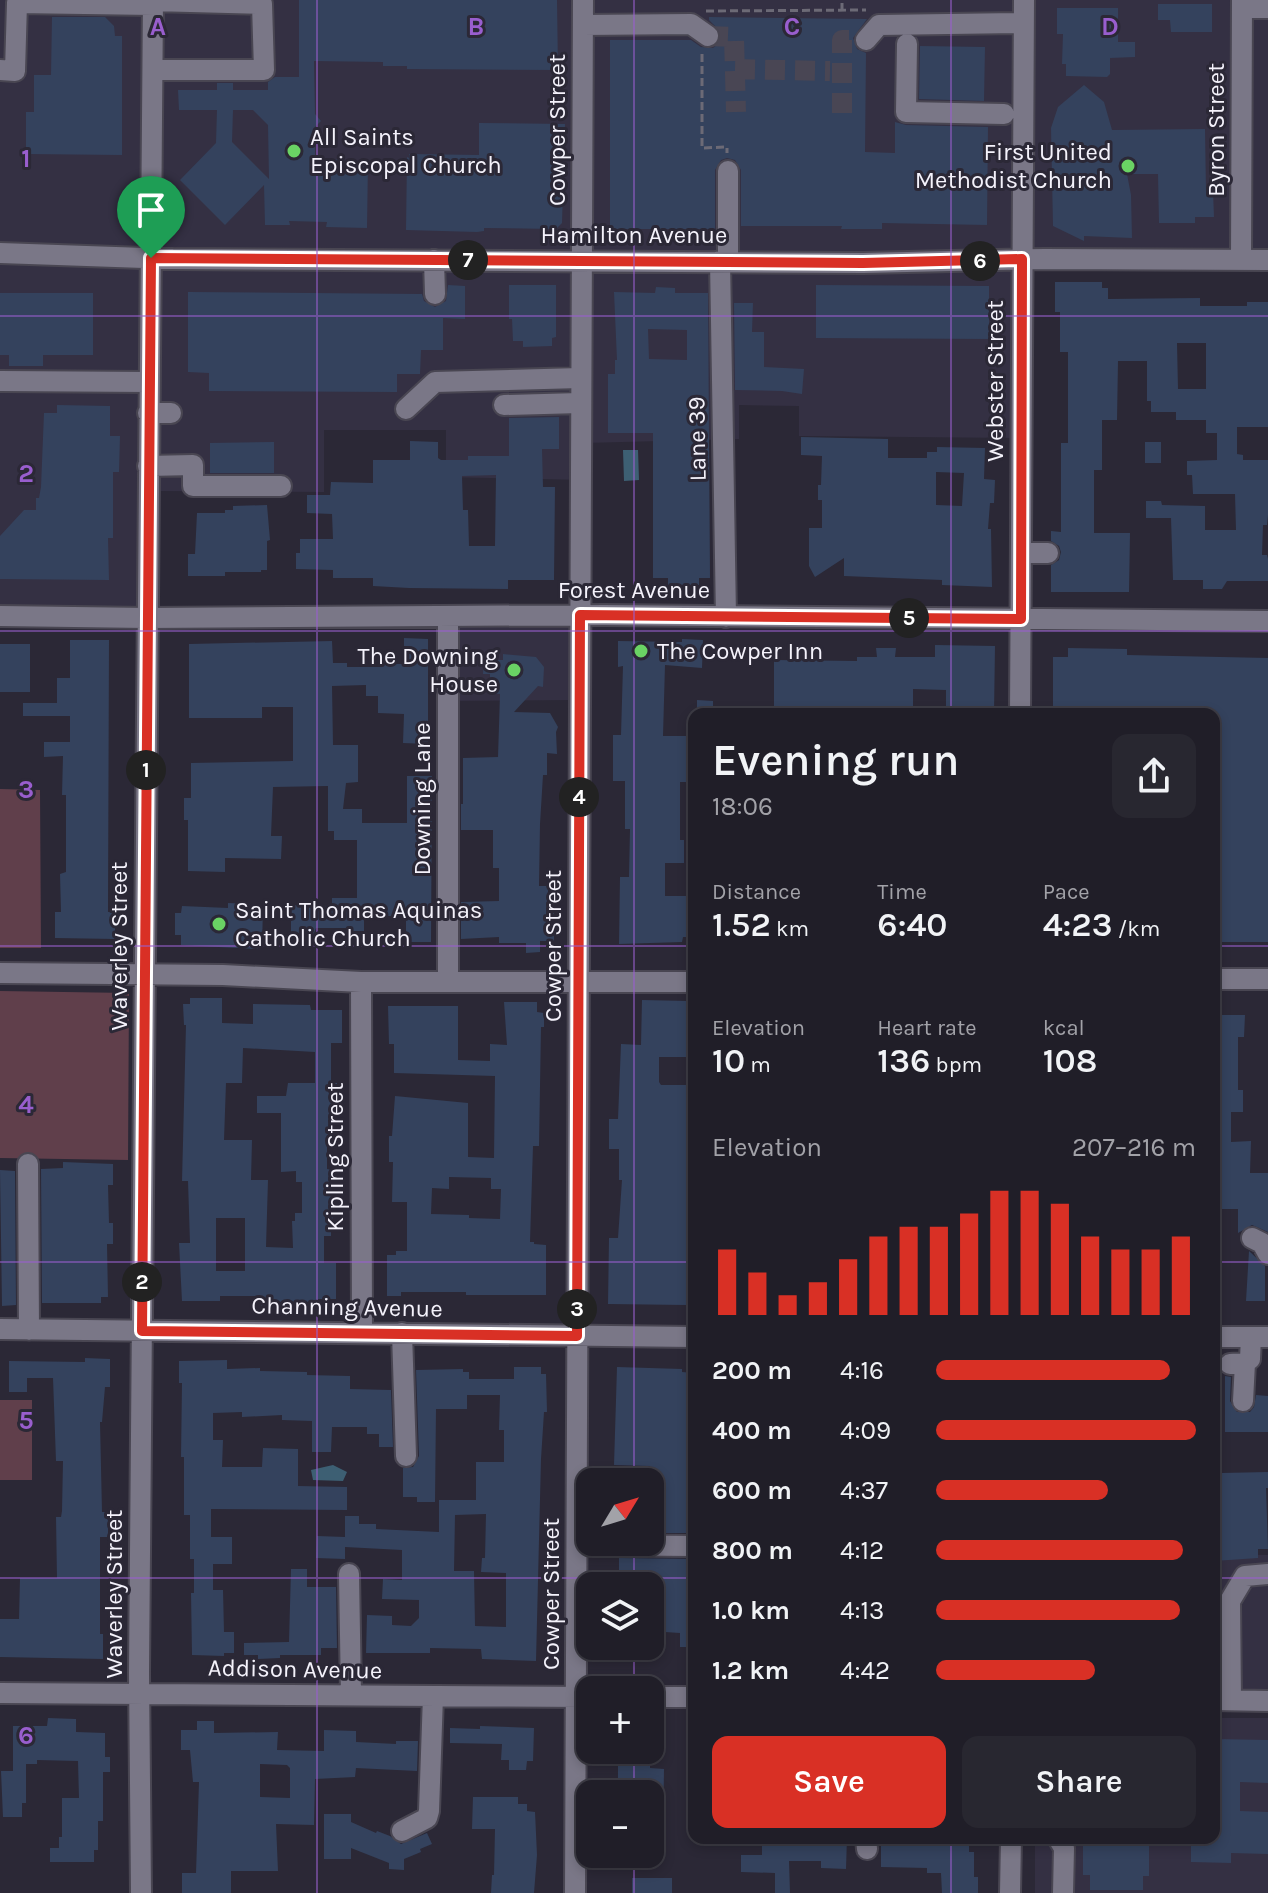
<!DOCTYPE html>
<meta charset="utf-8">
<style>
body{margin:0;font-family:Karla,sans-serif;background:#282730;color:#f1f3f6;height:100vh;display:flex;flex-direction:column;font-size:30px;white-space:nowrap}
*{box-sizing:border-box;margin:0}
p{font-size:26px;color:#a2a2a8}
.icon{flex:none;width:44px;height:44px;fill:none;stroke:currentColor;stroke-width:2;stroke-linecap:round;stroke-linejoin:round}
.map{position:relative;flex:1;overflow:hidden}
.sheet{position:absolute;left:688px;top:708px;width:532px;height:1136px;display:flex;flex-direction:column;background:#201e28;border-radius:16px;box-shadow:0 4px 12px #0003,0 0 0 2px #3d3c45}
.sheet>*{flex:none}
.needle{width:52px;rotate:52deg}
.tools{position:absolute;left:576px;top:1468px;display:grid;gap:16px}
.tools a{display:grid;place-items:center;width:88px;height:88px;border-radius:16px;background:#201e28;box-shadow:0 4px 12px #0003,0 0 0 2px #3d3c45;font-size:40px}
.pin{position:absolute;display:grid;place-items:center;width:68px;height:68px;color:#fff;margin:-82px -34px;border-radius:50% 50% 50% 0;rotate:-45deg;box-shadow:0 0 8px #0007}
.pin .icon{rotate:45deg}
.km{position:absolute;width:40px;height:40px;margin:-20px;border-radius:50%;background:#222;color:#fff;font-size:22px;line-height:40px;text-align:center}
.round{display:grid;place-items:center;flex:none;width:84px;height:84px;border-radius:16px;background:#282730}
.summary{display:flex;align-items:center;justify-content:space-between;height:136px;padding:0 24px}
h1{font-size:44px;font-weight:600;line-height:60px}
.metrics{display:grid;grid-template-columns:repeat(3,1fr);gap:12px;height:136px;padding:8px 24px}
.metrics div{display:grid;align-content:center}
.metrics b{font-size:34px;font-weight:600}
.metrics small{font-size:22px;font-weight:400}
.metrics p{font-size:22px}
.chart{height:224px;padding:16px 24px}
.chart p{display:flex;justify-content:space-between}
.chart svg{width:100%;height:144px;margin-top:8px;stroke:#d93025;stroke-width:6}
.cta{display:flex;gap:16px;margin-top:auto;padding:16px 24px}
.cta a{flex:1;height:92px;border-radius:16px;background:#d93025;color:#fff;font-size:32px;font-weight:600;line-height:92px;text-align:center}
.cta a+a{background:#282730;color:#f1f3f6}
ul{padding:0 24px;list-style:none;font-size:26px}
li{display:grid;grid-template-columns:128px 96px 1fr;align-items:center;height:60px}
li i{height:20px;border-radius:10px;background:#d93025}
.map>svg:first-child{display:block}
.built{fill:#343043}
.green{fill:#603f4b}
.water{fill:#3d5f73}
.building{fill:#34425d;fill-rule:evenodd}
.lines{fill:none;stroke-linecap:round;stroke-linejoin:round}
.minor-tunnel{stroke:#494654;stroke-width:20;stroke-dasharray:20 10;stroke-linecap:butt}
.minor-casing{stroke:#494652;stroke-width:24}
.path{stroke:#6c6a76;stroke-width:3;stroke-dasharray:8 4;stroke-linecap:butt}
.minor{stroke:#7a7787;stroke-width:20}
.route-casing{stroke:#fff;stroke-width:16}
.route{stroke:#d93025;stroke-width:10}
.grid{fill:none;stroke:#995ece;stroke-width:2;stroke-opacity:0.55}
.poi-dot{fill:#6ad364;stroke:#2b2836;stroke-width:3}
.labels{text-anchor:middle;stroke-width:6;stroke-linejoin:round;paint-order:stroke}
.street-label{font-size:24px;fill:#f4f2fb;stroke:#2b2836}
.poi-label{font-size:24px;fill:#f4f2fb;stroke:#2b2836;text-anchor:start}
.grid-label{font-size:26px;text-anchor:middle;font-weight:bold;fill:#995ece;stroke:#2b2836;stroke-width:6;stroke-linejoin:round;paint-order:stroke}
</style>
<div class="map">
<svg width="1268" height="1893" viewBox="0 0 1268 1893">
<rect width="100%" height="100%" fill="#2b2836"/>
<path class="built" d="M0,0h1268v263l-250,-1 -1,176 -218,-2v-30l-60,-1v34l-155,4 -1,37 -137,-3v-47h-122v62l-176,-1 -1,127 -147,-2z
M580,615l-3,85 -129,1v-85z
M1214,1554l54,1v139l-54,-2z
M1214,1718h54v175h-233v-55h179z"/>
<path class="green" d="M0,789l40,1 1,158h-41z
M0,991l129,2 -1,167 -128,-2z
M0,1400h32v80h-32z"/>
<path class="water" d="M623,450h15l1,30 -15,1z
M333,1465l14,7 -4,9 -30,-1 -2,-10z"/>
<path class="building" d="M299,0h258l1,70 -151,-1v-3h-24v-4l-69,-1 1,53 6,7 -6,6v31l53,4 -1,66 -41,-1 1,-5 -38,-1 1,4h-25l-1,-40 -39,40 -45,-45 36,-37 1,-33h-38l-1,-20h39v-7h16v7h35v-8l7,-5h24zM233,110h20l15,15 1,54 -37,-37z
M1158,4h54v28h-41l-1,-12h-12z
M1057,8h61v34h17v15l-25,1v16l-3,3 -41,-1v-12h-4l1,-30h-6z
M52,17h53l9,9 1,10h7v119l-96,-1v-42h8v-37h17z
M709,17l158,2 -14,19 4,11 9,4 -1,99 30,1v-31l11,3 82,2 -1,98 -105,-2v6h-41l1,-3h-101v-56l-6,-10 -8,-2 -6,2 -6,10v59h-105v-189h81l10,7 12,1 5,-4 3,-8 -2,-6 -10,-10z
M920,46l65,1 -1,54 -65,-2z
M1084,85l20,17 8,28 93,-1 1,62h7l1,26h-19v6h-36l-1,-49h-31l4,21 1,43 -48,-2v5l-31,-15 -2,-98 7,-21z
M479,123l86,1 -3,99 -6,6 -72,-1v3l-7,1 -71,-2 1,-73 2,1v-4l70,1z
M1055,282h47v6h6v11l92,-1v8h47v-4h21v125h-31v27l6,1v5h25v55l-1,10h-4l-1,30h5l1,4v22h-41l-5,8h-19v-9h-30l-2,-62h-25v-17h15l1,4 43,1v24h31l-1,-36h-42l-1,-19h-5v-14l30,-1v-27h-11v-13h-30v-8h-25v-11h-4v-40h-29l-1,59h-15v50h-8v63h36l-1,59h-78v-27l8,-5 2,-8 -2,-6 -8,-5v-10l10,1v-89h7v-91h-8v-40h-5zM1177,343h29v46h-28z
M448,285l17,1v33l-22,-1v32h-22l-1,24h-23v18l-188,-1v-18l-21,-1v-80l234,2 2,7 11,6 11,-6z
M509,285h47v52l-4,1v8l-29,1v-6h-10l-1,-22h-3z
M816,285l173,1v53l-173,-1z
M656,287l19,1v5h33l2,285h-11v7h-31v-7h-15v-145h-45v-59h7v-14h2l-3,-68 41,1zM648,329l39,1v30l-38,-1z
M0,293h93v62h-50v11h-34v-11h-9z
M734,303h19l-1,29h12v35l40,2 -2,25 -20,-3 -47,-1z
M57,405l53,1v30h10l-1,36h-6v66h-5l1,42 -109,-1v-43l24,-26h12v-12h3l2,-11 3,-74h13z
M559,417v32h-17l1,38h12l-1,93h-46v9l-99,-1 -36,-2v-8h-40v-8l-37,-1v-16h4v-14h33l-1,-25 -25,-1v-18h23l1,-13 42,1v-23h37v-19l28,1v16l3,2h27v-4h41v-38zM496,475l-1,71h-26l-1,-36h-5l-1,-34z
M801,437l87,2v19h39v-6h10v-5l48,1 -1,31 11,1 -1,23h-4l-2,26h3l1,58 -50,-2v-5l-98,-4v-18l-29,19 -6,-11v-38h13v-28h-4v-15h3l1,-29 -21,-1zM936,472l28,1 -2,33 -26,-1z
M274,442v31h-64v-30z
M1145,442h16v21h-16z
M267,505l3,35 -3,1v29h-6v2h-36v4h-37v-22h7l2,-41h28v-3h8v-4z
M404,638l24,1v105l-25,-1 1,-29 -26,-1v-17h-12v-11l-34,1 1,59h25v37l-12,1 -3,26h19v14h45v-47h25l-1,166h-25v-26h-42v15h-17v-3h-31l-4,10h-17v-5l-4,-1v-27l41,1v-8h25v-58h-23v-9h-6v-45l-55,1 -2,49h11l-1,23 -56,-1v14l-37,-1v-51h-4v-22h7v-35l102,-2v-54h-31v11h-73v-74l143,-3 1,22h14v4h34v-3h23z
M682,639l21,1 -1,28 -37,-3 -2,71h31v46h-14v58h4v23h-19v33h29v41h-11l-1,5 -63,2 1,-67h9l1,-48h-5v-48h-12v-46h8l2,-69 -5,1v-26l64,1z
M70,640h39l-1,272h7v27l-60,-1v-26h6l-1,-38 6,-2v-77h-4l1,-39 -19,1v-15h26v-26h-47v-13h34v-25h13z
M0,644h30v48h-30z
M935,645l60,1 -1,68h-48v-24l-33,-1v23l-139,2v-54l83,1v-4h20l-1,-9h20l-1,9h40z
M1068,648l59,1v6l141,3v284h-52l-4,-234h-45v6h-114v-57h15z
M503,654l33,3 8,10 -1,20 -5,-1 -24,26 36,1 8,14 -2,5 1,22 -10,-1v22h-4l-3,49 -1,62h9v11h6v44h-14v11l-14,1v-10h-27v-6l-38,2v-37l38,-1v-33h-6v-38h-32v-26h2v-46l35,-1 2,-63 -10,-1v-19h-7l1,-14h19z
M697,700l16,1v13h-16z
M228,903l22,1v5h13l-1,35h-4v5l-77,-4v-10h-6v-22h6l1,-7 46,2z
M190,998h32v25l31,1v-20l57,1 1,5h31v33h-11v40h6l1,28h-6v27h-5v31l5,1 1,59h-2v7h-7v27h12v36h-18v4l-41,-1v5h-16v-11h-41v5h-38l-3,-58h11l-2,-62h-6l4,-156h-2l-1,-21h7zM243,1048l72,4v31h-27l-2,13h-29v17h24v59l15,-1v11h6v31h-7v8h-3l1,27 -27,-1 2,-67h-17l1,-40h-28l2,-57h16zM216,1218h29v53h-29z
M642,1000l46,1 -1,39h7v17h-35v25l2,3h33v105h-4l-1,40 -3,-1v76l-78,-1 1,-66h9l4,-58h-3v-31h-10v-30h9l3,-75 20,1z
M504,1002h33v10l7,1v14h-3l-2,119h-6l-3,96h4v2l12,1v50h-80v-3h-65v4h-14v-41h9v-4h11v-49h-15l1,-40h-4v-26h3l3,-40 73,7v54l26,1 1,-82 -101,-3v-29h-5l-1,-38h70v54l32,1v-17l17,1zM449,1177l42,1v11h10l-1,30 -31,-1v-3l-38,-1 1,-26 17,1z
M1218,1015h27l-1,22h-6v53h5v22h-12v30l20,-1 -1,32h18v59l-16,-7 -14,8v-24h-24v-28h3l-2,-38z
M63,1162l50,2v21h-5l1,38h4v21h-6l1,53h-7v6h-59l-1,-134 22,-1z
M0,1170l15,1 1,134 -14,1z
M1249,1251l16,15v35h-19z
M85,1358l25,1v28h-5l-3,35h-2l2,90h6v25h-8v97h3v25l-103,-2v-38h19l1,-41h37l-1,-61h5l1,-6 1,-50h-7l-3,-83h-26v14h-18v-31l76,1z
M227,1360v9l33,-1v3l47,1v3l43,1v13l41,1 2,57h-14v-13h-12v-7h-35l-1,25h-19v-31l-30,-1v-5l-40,2v-5l-29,1v27h10l-1,27h40l1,-19 35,1v37l49,1v23l-136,-1v28h21v27h-19v26h10l1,42h10v21h-10v3l-32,-1 -1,-62h3v-34h-4v-44h-6v-58h-3l1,-74h-3v-22z
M514,1367h27v7h5l1,38h-3l-3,47 -5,202 -54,-2 -1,-10 -51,-1v5h-64l1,-38 25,1v9l19,1 8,-8v-18l-37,-1 1,-20 19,1v-30l-57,-3v12l-29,-1 1,-22 28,1v-21h14v8h17v5l63,3v-32h37v-38h28v-32h-5l1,-35h-33v14h-31l-1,93h-18v-5h-14v-29l10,-1 6,-11 -3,-86 47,-1v3h6v7h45zM486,1514l-1,44h-3l-1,14 25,1v54l-31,-1 -1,-55h-20l1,-56z
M617,1367l65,2v3l12,1v160h-44v-67l-36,-1z
M1225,1376l6,1 -1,24 7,11h13l4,-5 2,-12 12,1v36h-43z
M1268,1472v16h-2l2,61h-10v9l-44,3v-69h8v-19z
M619,1558l75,1v88h-14v-14l-30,-2v-52h-31z
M291,1569h16v18h29l1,61h-16v7h-41v3l-22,1v-4h-14v-12l45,-1z
M48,1718l28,1v13l29,1v24h5v15h-7v49h-5v29h-4v12h-44v-14h9v-11h3v-39h17l-1,-37 -41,-1v4h-11v39h-4v14h-19l-2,-46h12v-45h34z
M197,1721h17v12l64,-1 -1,18 47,1v-21l32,1v11l40,2v-3h22l-1,30 -61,-3 -1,9 -40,2 -1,46 -38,-1 2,47h-47v22h-49v-20h14l3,-91h-6l-3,-32h-9v-20h16zM260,1764l27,1 3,3v30l-30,-1z
M480,1726l54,2 -1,33h-6l-1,9h-17v-10h-8l1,-16 -52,-1v-15l30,1z
M1214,1739l54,1v43l-28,-1v29l28,1v42l-37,-1v10l-40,-1v-24h23z
M618,1750h32v18l14,1 -1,66h-13v-41h-32z
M473,1797h45v7h9v7l8,1 2,43 -3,38h-43l1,-18h2l1,-46h-23z
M324,1814h27v8l25,11 1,-2 13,5 11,8 26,-11 5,11 -12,5 1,3 -17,7v11l-15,-1v-6l-38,-15v11h-27z
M762,1838h85l-1,31 -25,-1v-7h-32l1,32h-15v-20l-34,-1v-17h21z
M881,1838h88v14h5v25h4v16h-36l-1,-20h-14v-5l-46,-1z
M1083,1838h66v38h-6v14h-53v-15h-7z
M632,1878h40v15h-40z"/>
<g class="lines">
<path class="minor-tunnel" d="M708,36l26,1 2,75
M735,69l95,2
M842,113v-73h24"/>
<g class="minor-casing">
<path id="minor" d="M1242,8h26
M583,25l108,-1 17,12
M866,40l13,-15 144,-2
M907,44l-1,68 98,2
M0,70l15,1 2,-68 136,2
M153,70h111l-2,-66 -109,-3
M0,253l173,6 690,4 181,-4 224,1
M434,260l1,34
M1241,260l1,-260
M720,261l6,356
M728,261v-90
M0,381l149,1
M504,405l76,-2
M406,409l29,-27 145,-4
M148,413h23
M148,466l45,-1v21h88
M1021,553h27
M0,616l147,2 457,-3 664,6
M1020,714l4,-714
M0,973l223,2 138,7h333
M1214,979h54
M361,982l1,350
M448,982v-366
M28,1164l1,166
M1252,1238l10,5 6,11
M0,1329l694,8
M402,1333l4,123
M1214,1337h54
M1230,1364l15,-1 5,-4 1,-22
M1243,1401l2,-38
M577,1545l117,1
M349,1574l2,121
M0,1693l590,4
M650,1697h44
M1214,1700l54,1
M1231,1700l-1,-99 15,-25 23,-2
M402,1831l25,-13 2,-7 4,-115
M866,1838l1,11
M1058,1838l6,10 -1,45
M141,1893l-2,-220 14,-1673
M575,1893l8,-1893
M1010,1893l1,-55"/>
</g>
<path class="path" d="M706,11l160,-1
M842,11v-11
M702,54v94l25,-1v6"/>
<use href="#minor" class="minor"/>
</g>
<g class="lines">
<g class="route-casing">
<path id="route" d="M151,258l712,5 159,-4 -1,360 -441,-4 -3,721 -435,-5z"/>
</g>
<use href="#route" class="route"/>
</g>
<path class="grid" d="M317,0v1893M634,0v1482M951,0v714M0,316h1268M0,631h1268M0,946h694M1214,946h54M0,1262h694M1214,1262h54M634,1542v44M0,1578h694M1214,1578h54M634,1646v44M634,1750v44M951,1838v55M634,1854v39"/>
<g class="poi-dot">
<circle cx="294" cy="151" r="8"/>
<circle cx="1128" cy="166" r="8"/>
<circle cx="641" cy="651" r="8"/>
<circle cx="514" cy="670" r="8"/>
<circle cx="219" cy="924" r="8"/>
</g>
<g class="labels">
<g class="street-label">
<text transform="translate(557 130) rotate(-90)" y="8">Cowper Street</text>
<text transform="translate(1216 130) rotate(-90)" y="8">Byron Street</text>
<text x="634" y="243">Hamilton Avenue</text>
<text transform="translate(995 381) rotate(-90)" y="8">Webster Street</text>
<text transform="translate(697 439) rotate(-91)" y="8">Lane 39</text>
<text x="634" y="598">Forest Avenue</text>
<text transform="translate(422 799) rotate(-90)" y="8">Downing Lane</text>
<text transform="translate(119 946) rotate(-90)" y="8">Waverley Street</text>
<text transform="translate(553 946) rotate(-90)" y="8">Cowper Street</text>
<text transform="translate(335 1157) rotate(-90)" y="8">Kipling Street</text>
<text transform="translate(347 1307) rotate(1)" y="8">Channing Avenue</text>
<text transform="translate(114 1594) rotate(-90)" y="8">Waverley Street</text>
<text transform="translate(551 1594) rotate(-90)" y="8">Cowper Street</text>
<text transform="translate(295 1669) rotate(1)" y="8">Addison Avenue</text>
</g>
<g class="poi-label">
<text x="310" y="145">All Saints<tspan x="310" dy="28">Episcopal Church</tspan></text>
<text x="1112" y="160" text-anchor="end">First United<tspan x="1112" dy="28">Methodist Church</tspan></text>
<text x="657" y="659">The Cowper Inn</text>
<text x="498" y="664" text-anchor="end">The Downing<tspan x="498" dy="28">House</tspan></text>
<text x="235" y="918">Saint Thomas Aquinas<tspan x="235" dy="28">Catholic Church</tspan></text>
</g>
</g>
<g class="grid-label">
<text x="158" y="35">A</text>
<text x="476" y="35">B</text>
<text x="792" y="35">C</text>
<text x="1110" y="35">D</text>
<text x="26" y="167">1</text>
<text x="26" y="482">2</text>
<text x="26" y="798">3</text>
<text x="26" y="1113">4</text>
<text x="26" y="1429">5</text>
<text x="26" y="1744">6</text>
</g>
</svg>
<div class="tools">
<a><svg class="needle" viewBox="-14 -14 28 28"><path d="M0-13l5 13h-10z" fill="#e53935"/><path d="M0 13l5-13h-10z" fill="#a2a2a8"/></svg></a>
<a><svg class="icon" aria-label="layers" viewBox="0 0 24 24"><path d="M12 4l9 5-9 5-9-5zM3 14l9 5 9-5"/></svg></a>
<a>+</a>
<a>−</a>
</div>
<div class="pin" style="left:151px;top:258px;background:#1e9e55"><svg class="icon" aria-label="arrive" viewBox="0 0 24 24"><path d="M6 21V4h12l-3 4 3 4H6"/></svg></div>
<b class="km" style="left:146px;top:770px">1</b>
<b class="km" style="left:142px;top:1282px">2</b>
<b class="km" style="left:577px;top:1309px">3</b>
<b class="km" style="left:579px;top:797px">4</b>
<b class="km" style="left:909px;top:618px">5</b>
<b class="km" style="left:980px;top:261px">6</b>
<b class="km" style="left:468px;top:260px">7</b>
<section class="sheet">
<div class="summary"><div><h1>Evening run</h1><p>18:06</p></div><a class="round"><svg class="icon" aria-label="share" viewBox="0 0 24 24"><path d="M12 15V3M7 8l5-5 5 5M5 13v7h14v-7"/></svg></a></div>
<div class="metrics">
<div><p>Distance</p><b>1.52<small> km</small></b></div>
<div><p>Time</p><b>6:40</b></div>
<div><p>Pace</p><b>4:23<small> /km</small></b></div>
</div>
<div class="metrics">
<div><p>Elevation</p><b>10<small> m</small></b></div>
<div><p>Heart rate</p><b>136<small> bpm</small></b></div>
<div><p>kcal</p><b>108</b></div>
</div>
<div class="chart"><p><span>Elevation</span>207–216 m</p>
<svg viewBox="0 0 160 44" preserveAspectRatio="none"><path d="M5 44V24M15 44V31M25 44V38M35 44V34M45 44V27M55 44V20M65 44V17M75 44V17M85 44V13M95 44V6M105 44V6M115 44V10M125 44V20M135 44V24M145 44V24M155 44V20"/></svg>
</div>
<ul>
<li><b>200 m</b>4:16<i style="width:90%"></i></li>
<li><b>400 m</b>4:09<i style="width:100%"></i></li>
<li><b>600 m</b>4:37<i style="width:66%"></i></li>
<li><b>800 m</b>4:12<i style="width:95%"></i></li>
<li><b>1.0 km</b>4:13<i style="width:94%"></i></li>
<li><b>1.2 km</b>4:42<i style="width:61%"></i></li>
</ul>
<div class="cta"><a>Save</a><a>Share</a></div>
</section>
</div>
